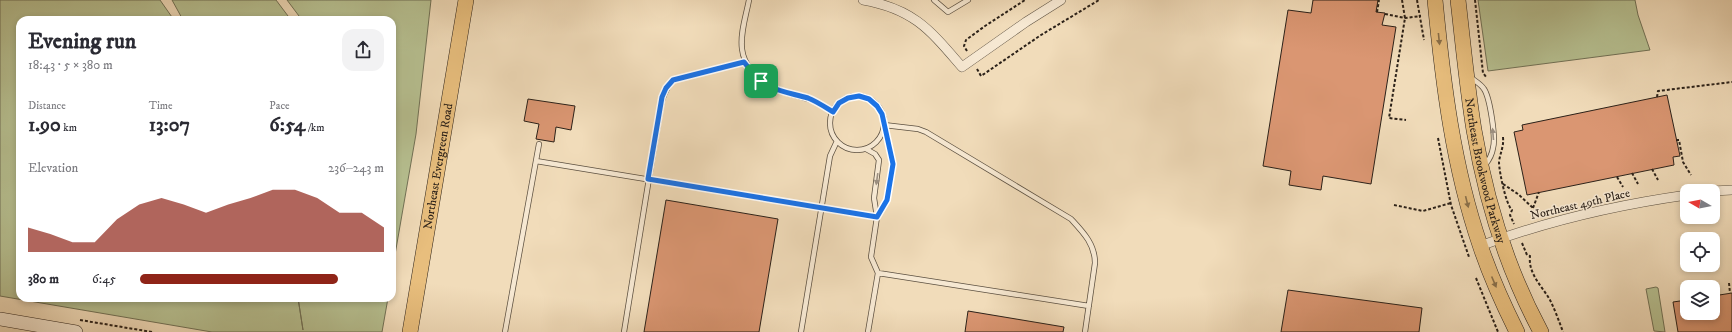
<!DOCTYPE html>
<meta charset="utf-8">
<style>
body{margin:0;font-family:"IM FELL DW Pica",serif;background:#f2f2f3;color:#2b2b33;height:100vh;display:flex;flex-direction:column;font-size:15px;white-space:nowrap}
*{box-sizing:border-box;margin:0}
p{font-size:13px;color:#7c7c81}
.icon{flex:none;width:22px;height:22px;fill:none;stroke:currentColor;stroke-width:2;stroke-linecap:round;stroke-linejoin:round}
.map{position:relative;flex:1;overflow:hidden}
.panel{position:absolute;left:16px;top:16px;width:380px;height:286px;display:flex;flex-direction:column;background:#fff;border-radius:12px;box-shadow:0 2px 6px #0003}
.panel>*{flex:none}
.needle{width:26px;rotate:279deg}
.fabs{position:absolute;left:1680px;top:184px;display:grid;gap:8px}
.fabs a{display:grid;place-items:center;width:40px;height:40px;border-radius:8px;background:#fff;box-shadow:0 2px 6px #0003;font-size:20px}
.pin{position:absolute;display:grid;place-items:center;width:34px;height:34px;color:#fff;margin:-17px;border-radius:8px;box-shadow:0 2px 6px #0006}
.round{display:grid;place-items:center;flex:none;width:42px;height:42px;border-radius:12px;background:#f2f2f3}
.overview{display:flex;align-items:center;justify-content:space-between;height:68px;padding:0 12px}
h1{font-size:22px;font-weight:700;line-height:30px}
.figures{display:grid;grid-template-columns:repeat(3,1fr);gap:6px;height:68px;padding:4px 12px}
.figures div{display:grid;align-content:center}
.figures b{font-size:20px;font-weight:700}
.figures small{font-size:11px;font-weight:400}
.figures p{font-size:11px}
.chart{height:112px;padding:8px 12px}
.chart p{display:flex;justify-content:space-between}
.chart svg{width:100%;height:72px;margin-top:4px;fill:#8f2418;opacity:.7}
ul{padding:0 12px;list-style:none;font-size:13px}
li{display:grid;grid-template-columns:64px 48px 1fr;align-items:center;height:30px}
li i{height:10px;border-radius:5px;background:#8f2418}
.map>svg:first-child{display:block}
.green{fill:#b7c192;stroke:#717156}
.building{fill:#da9672;stroke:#2b2119}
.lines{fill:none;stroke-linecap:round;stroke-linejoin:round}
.lane-casing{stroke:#5c5041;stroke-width:6}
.street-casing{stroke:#5c5041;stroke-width:10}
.secondary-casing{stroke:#2b2119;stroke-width:14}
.primary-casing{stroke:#2b2119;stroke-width:16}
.path{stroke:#2b2119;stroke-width:2;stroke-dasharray:3 2;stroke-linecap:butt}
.lane{stroke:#f6e8d2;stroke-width:4.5}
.street{stroke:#f6e8d2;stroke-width:9}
.secondary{stroke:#f6e8d2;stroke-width:13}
.primary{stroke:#e8be7d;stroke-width:15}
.oneway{fill:#8a704b}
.oneway2{fill:#9b8e7f}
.route-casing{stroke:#fff;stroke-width:8}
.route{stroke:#1a73e8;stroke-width:5}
.labels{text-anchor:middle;stroke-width:3;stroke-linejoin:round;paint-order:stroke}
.street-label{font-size:12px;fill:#2b2119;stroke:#f6e8d2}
</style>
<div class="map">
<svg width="1732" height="332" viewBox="0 0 1732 332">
<rect width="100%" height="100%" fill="#f1dcba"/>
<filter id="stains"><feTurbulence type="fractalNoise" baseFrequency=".005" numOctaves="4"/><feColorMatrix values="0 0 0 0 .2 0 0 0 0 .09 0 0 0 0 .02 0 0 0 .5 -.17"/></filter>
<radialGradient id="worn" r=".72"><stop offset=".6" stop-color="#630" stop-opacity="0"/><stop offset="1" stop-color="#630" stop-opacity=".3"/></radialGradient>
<path class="green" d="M0,0h160l14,20h-154v278h278l5,32 -5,-32h90l-6,34h-170l-212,-36z
M172,0h104l15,20h-108z
M287,0h144l-15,134 -24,138v-252h-90z
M1478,0h157l3,15 12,35 -162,21z
M1656,287l2,1 7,44 -11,-1 -8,-42z"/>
<path class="building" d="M1313,0h65l-2,12 9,1 -3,12 14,2 -25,157 -48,-8 -2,14 -32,-5 2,-14 -28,-5 25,-156 23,3z
M1667,95l13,61 -7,1 1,8 -147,30 -13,-63 9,-2 -1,-5z
M528,99l47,7 -4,24 -15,-3 -2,15 -18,-3 3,-15 -15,-3z
M666,200l112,19 -19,113h-115z
M1288,290l134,18 -3,24h-138z
M1732,293v39h-54l-5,-30 14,-2v13h26v-17z
M968,311l96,16 -1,5h-98z"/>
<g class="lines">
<g class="lane-casing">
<path id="lane" d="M749,0c-3,16 -9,33 -7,49 1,9 4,15 10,22 17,21 33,20 56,28 9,2 17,8 25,13
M934,0l14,12 20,-12
M1470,77c5,4 11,7 14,12 6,9 12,49 9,59 -1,7 -4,12 -8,17
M830 123a27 27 0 1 1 54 0a27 27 0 1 1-54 0Z
M866,149l9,5 4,6 -5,38 3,19 -6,40 7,16 -10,59
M536,161l341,56
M877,217l10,-17 6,-36 -9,-39 34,4 8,3 145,87c12,13 24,25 24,44l-10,69
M878,273l211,33
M505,332l34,-188
M624,332l36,-221c2,-13 5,-21 13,-31l71,-18
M801,332l29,-176 7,-15"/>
</g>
<g class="street-casing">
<path id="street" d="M863,0c51,9 67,30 99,67l64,-45 35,-22
M1713,191l19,-1
M1480,246c67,-25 136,-41 207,-51"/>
</g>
<g class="secondary-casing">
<path id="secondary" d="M0,319l76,13"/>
</g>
<g class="primary-casing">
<g id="primary">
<path d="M1435,0c8,83 18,166 45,245 10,30 23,59 37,87"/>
<path id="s1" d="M1458,0c5,43 9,87 16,130 12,71 33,139 67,202"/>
<path id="s2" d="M410,332l56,-332"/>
</g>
</g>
<path class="path" d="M1402,0l3,18 -16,100 17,2
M1417,0l7,40
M1475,0l8,73 4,5
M1377,12l2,-12
M1385,14l20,4 16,-2
M967,51l-3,-5 2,-6 19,-14 40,-26
M977,69l4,7 60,-41 58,-35
M1657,97l1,-6 74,-9
M1503,137c1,10 -3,16 -4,25 0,9 7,43 13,48l-2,5 4,9
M1438,138l13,67 18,52
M1676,140h3l4,22 8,13
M1652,169l6,11
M1632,173l6,11
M1617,177l6,10
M1503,184l15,10 15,14
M1394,205l29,6 28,-8
M1533,208l6,-16
M1522,243l5,12 3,1c-2,18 12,30 20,44 5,10 9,21 13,32
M1476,278l22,54
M1729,283l1,10
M80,320l72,12"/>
<use href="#lane" class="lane"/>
<use href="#street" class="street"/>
<use href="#secondary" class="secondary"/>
<use href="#primary" class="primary"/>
</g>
<defs><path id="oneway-solid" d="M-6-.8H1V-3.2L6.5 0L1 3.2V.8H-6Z"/></defs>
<g class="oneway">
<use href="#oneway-solid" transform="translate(1439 39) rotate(84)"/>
<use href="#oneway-solid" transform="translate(1467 202) rotate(76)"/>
<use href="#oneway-solid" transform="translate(1494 282) rotate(67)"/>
</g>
<g class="oneway2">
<use href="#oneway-solid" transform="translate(1493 134) rotate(-95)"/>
<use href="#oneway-solid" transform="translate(877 179) rotate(98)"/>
</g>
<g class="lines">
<g class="route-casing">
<path id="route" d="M744,62c22,29 31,27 64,36 8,3 17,9 25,14l6,-9 9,-5 11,-2 10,3 8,7 5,8 11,50 -6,36 -10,17 -229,-38 14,-82 4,-9 7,-8z"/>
</g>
<use href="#route" class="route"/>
</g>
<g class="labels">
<g class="street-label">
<text dy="4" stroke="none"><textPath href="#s2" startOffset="168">Northeast Evergreen Road</textPath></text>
<text dy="4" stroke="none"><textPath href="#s1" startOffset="173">Northeast Brookwood Parkway</textPath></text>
<text transform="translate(1580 204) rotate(-13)" y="4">Northeast 49th Place</text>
</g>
</g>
<rect width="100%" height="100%" filter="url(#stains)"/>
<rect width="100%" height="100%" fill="url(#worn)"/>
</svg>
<div class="fabs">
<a><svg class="needle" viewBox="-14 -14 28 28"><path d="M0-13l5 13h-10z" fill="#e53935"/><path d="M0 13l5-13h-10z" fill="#7c7c81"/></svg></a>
<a><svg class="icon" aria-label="locate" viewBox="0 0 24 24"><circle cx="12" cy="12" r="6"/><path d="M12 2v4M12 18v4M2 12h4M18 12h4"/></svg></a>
<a><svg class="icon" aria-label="layers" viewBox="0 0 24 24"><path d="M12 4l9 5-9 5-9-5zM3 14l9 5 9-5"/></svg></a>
</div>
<div class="pin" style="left:761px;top:81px;background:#1e9e55"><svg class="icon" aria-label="arrive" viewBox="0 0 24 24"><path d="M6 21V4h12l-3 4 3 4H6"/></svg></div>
<section class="panel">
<div class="overview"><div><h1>Evening run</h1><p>18:43 · 5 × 380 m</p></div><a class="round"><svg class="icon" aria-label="share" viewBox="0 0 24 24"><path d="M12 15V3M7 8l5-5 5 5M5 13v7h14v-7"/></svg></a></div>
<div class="figures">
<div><p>Distance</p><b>1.90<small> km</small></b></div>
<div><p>Time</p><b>13:07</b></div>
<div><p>Pace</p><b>6:54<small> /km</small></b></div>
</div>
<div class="chart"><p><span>Elevation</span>236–243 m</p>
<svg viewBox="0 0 160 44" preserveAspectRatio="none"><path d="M0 44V29L10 33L20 38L30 38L40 24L50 15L60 11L70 15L80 20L90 15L100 11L110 6L120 6L130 11L140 20L150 20L160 29V44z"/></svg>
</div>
<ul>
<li><b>380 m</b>6:45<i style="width:81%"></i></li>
</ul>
</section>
</div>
